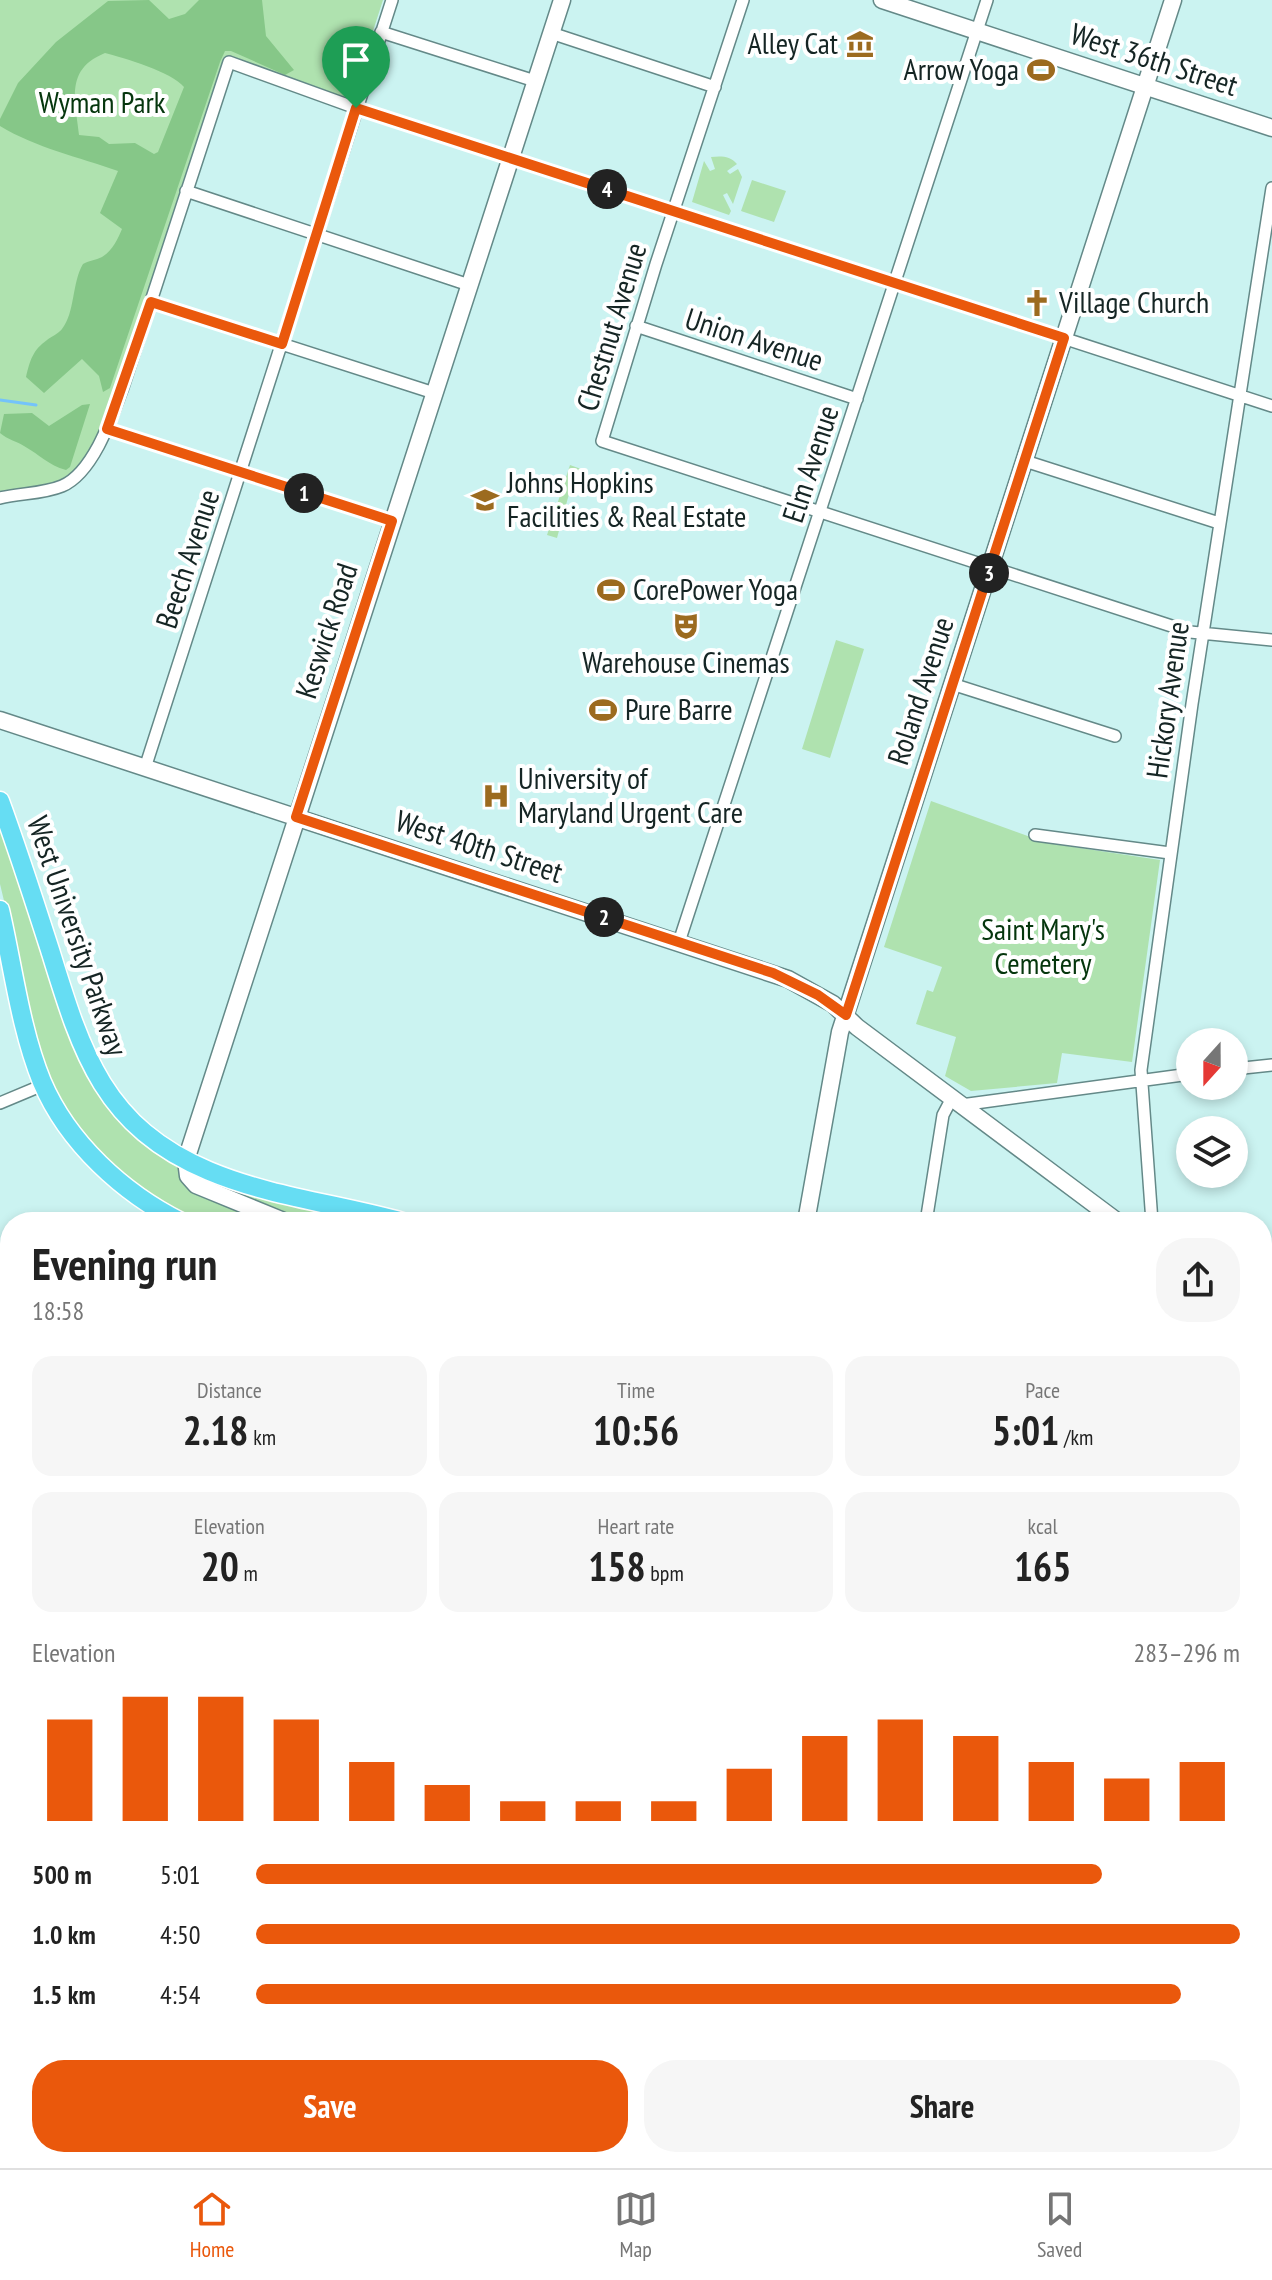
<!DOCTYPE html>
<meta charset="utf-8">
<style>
body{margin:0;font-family:"PT Sans Narrow",sans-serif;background:#f6f6f6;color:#222;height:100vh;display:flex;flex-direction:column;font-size:30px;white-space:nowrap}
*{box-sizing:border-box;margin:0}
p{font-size:26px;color:#767676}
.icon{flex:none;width:44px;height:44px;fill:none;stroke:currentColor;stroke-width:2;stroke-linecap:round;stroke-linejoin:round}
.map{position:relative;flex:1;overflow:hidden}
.details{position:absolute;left:0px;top:1212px;width:1272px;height:956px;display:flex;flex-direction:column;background:#fff;border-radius:32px 32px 0 0;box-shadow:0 4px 12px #0003}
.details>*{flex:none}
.needle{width:52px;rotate:201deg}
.buttons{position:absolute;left:1176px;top:1028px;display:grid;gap:16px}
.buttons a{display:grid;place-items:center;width:72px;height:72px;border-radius:50%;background:#fff;box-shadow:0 4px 12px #0003;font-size:40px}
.pin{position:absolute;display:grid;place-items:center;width:68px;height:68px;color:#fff;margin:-82px -34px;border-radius:50% 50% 50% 0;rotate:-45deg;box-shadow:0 0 8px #0007}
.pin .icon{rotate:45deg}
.km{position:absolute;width:40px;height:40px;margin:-20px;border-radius:50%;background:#222;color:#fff;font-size:22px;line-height:40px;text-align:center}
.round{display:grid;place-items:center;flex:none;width:84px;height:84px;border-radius:32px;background:#f6f6f6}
.headline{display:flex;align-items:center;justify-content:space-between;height:136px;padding:0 32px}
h1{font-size:44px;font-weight:700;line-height:60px}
.stats{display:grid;grid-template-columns:repeat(3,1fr);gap:12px;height:136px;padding:8px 32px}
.stats div{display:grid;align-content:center;border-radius:20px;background:#f6f6f6;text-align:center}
.stats b{font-size:40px;font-weight:700}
.stats small{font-size:22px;font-weight:400}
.stats p{font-size:22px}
.chart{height:224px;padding:16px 32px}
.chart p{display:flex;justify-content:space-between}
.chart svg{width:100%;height:144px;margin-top:8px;stroke:#ea580c;stroke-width:6}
.button{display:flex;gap:16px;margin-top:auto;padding:16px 32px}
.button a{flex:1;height:92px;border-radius:32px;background:#ea580c;color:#fff;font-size:32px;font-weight:700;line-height:92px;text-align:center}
.button a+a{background:#f6f6f6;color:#222}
ul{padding:0 32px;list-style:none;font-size:26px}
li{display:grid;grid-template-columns:128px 96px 1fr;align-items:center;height:60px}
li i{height:20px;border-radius:10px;background:#ea580c}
.menu{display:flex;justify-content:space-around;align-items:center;height:112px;border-top:2px solid #e0e0e0;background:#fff;font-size:22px;color:#767676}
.menu a{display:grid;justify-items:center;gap:4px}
.menu .selected{color:#ea580c}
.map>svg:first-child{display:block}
.green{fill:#afe2af}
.forest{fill:#86c788;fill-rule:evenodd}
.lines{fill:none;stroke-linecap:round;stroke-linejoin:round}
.stream{stroke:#74c3fa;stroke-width:3}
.street-casing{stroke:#648988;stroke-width:14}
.secondary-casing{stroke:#648988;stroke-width:19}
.primary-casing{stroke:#fff;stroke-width:21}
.street{stroke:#fff;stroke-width:11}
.secondary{stroke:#fff;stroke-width:16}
.primary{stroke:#66ddf3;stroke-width:18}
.route-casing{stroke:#fff;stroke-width:16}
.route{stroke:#ea580c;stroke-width:10}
.labels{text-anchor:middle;stroke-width:8;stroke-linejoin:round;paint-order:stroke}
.poi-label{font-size:30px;fill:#152524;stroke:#fff;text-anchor:start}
.street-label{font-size:30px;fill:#152524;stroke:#fff}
.park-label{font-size:30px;fill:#05360d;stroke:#fff}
</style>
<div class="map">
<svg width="1272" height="2168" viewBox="0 0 1272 2168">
<rect width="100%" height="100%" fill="#cbf3f1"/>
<path class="green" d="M0,0h383l-32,99 -4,2 -113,-44 -10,2 -115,351c-14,27 -26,65 -58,74 -16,5 -34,6 -51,9z
M711,157c11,-1 19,-1 26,7l-10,7 3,3 8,-5 4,8 -9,27 -6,-11 -4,2 8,16 -2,4 -37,-13 12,-41 6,10 5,-2z
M752,180l34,11 -12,31 -33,-11z
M570,465l11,4 -5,16 -7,9 -12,44 -10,-3z
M836,640l28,9 -34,109 -28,-9z
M931,801l116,42 113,17 -28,202 -70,-9 -5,30 -86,8 -26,-15 11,-39 -40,-13 11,-34 6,2 9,-25 -58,-20z
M0,810l67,211 94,130 227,71h-192l-35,-19 -54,-42 -43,-54 -23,-51 -41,-172z"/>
<path class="forest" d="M149,0l20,19 16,-5 14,-14h63l4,36 28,34 -9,5 -54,-24h-6l-5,11 -110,326 -7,4 -4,-16 -17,-17 -38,34 -18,-16c4,-17 7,-27 21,-37 4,-3 12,-7 15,-11 13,-16 10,-47 21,-65 5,-3 13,-4 19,-7 10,-6 16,-18 20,-28l-22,-16 18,-42c-39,-14 -82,-23 -118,-45v-7l18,-36 38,-41 52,-41zM105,53c19,5 67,19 79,34l-26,65 -4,2 -19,-11 -26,1 -10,-7 -20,-2c-4,-35 -14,-66 26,-82z
M90,404l-20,63 -4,3c-18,-5 -26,-15 -42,-24 -8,-5 -16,-6 -24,-13l4,-19 28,-1 17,13 33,-21z
M872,2158h121l-4,6 -42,1 -6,3h-83l-1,-9z
M1011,2158h84l36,10h-84l-34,-7z"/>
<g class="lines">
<path class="stream" d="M0,400l36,5"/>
<g class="street-casing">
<path id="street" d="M743,0l-87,264 -54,177 588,191 82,8
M381,32l154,49
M551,33l164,54
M186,191l283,94
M151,302l283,91
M636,326l221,73
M107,429l285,92
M1025,461l194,62
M0,498c20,-5 43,-4 62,-12 31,-13 50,-69 61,-99l106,-325 127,46 916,298
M952,684l163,52
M145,768l247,-768
M1035,835l135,18
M679,942l308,-942
M1234,1069l38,-4
M0,1103l43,-18
M961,1105l229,-31
M926,1222l17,-107 9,-17
M1152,1222l-11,-152 51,-366 80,-516
M0,1332h10
M1262,1385l10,-1
M1262,1486l10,-1
M0,1496l10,-4
M1262,1609l10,-1
M0,1648l10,5
M1262,1728l10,-1
M0,1815l10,5
M1262,1899l10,1
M1262,2035l10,2
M0,2107l10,-35
M132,2168l3,-10
M313,2168l2,-10
M497,2168l2,-10"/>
</g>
<g class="secondary-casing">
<path id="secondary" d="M882,0l390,128
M0,720l788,259 45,25 24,23 261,195
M286,1222l-90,-37 -8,-9 -2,-16 376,-1160
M806,1222l34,-190 333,-1032
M1262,1287l10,-1"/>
</g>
<g class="primary-casing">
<path id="primary" d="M0,801c18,49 34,99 50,149 31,101 53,177 159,221 62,26 130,33 194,51
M0,910c13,56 20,118 42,172 26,61 81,111 139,140
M0,2001l10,2
M679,2158l57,3 47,-3
M1165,2158l27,10
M1227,2158l16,10"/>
</g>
<use href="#street" class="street"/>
<use href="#secondary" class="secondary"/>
<use href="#primary" class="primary"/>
</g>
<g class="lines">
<g class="route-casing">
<path id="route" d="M356,108l708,230 -218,677 -28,-20 -45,-22 -477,-156 96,-296 -285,-92 44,-127 131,42z"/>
</g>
<use href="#route" class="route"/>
</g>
<defs>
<g id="museum-bare" transform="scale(2.16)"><path d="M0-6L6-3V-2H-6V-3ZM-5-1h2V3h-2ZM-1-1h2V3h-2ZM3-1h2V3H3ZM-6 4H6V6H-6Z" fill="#9c6b1f" stroke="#fff" stroke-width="2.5" paint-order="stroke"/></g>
<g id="stadium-bare" transform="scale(2.16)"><path d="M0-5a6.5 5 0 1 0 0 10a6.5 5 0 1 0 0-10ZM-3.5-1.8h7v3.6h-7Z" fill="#9c6b1f" stroke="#fff" stroke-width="2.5" paint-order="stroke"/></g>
<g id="church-bare" transform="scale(2.16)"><path d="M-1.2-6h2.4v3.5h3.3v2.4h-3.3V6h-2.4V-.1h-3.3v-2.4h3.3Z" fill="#9c6b1f" stroke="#fff" stroke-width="2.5" paint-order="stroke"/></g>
<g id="university-bare" transform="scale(2.16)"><path d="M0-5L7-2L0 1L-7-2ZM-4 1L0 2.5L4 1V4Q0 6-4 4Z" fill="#9c6b1f" stroke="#fff" stroke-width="2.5" paint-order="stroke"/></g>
<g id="theatre-bare" transform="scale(2.16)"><path d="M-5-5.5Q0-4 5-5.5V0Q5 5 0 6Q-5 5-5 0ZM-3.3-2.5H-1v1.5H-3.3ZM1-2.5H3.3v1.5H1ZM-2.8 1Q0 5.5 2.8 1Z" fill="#9c6b1f" stroke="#fff" stroke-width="2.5" paint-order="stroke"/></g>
<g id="hospital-bare" transform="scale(2.16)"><path d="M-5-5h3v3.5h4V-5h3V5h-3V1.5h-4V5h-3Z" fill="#9c6b1f" stroke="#fff" stroke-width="2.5" paint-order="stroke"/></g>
</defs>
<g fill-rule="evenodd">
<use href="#museum-bare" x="860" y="44"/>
<use href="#stadium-bare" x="1041" y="70"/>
<use href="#church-bare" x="1037" y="303"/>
<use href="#university-bare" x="485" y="500"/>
<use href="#stadium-bare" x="611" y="590"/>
<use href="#theatre-bare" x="686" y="626"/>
<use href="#stadium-bare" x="603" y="710"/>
<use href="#hospital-bare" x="496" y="796"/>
</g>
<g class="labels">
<g class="poi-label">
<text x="838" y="54" text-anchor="end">Alley Cat</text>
<text x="1019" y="80" text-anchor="end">Arrow Yoga</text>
<text x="1059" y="313">Village Church</text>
<text x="507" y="493">Johns Hopkins<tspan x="507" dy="34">Facilities &amp; Real Estate</tspan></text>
<text x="633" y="600">CorePower Yoga</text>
<text x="686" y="673" text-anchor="middle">Warehouse Cinemas</text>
<text x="625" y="720">Pure Barre</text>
<text x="518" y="789">University of<tspan x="518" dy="34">Maryland Urgent Care</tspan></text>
</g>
<g class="street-label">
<text transform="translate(1154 60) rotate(18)" y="10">West 36th Street</text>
<text transform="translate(612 327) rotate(-73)" y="10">Chestnut Avenue</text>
<text transform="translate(754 340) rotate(18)" y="10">Union Avenue</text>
<text transform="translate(811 464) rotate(-72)" y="10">Elm Avenue</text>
<text transform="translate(188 559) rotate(-72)" y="10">Beech Avenue</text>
<text transform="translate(327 631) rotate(-72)" y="10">Keswick Road</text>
<text transform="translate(921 691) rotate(-72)" y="10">Roland Avenue</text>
<text transform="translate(1168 700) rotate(-82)" y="10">Hickory Avenue</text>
<text transform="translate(479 847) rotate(18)" y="10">West 40th Street</text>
<text transform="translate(77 936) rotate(71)" y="10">West University Parkway</text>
</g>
<g class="park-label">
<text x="102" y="113">Wyman Park</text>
<text x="1043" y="940">Saint Mary's<tspan x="1043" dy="34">Cemetery</tspan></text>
</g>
</g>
</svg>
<div class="buttons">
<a><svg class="needle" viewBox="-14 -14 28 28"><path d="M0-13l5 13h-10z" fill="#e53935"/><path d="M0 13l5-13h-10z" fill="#767676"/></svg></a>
<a><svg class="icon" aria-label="layers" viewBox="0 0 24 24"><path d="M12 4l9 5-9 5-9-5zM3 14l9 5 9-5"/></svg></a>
</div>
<div class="pin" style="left:356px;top:108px;background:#1e9e55"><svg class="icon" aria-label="arrive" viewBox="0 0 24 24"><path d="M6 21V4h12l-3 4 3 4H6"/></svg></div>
<b class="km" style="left:304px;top:493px">1</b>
<b class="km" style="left:604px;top:917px">2</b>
<b class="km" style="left:989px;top:573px">3</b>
<b class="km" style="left:607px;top:189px">4</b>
<section class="details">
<div class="headline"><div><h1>Evening run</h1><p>18:58</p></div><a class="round"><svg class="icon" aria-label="share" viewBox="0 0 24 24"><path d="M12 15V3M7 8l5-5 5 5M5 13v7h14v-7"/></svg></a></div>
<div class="stats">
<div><p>Distance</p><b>2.18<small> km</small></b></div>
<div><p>Time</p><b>10:56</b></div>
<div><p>Pace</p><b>5:01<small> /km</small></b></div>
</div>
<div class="stats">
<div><p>Elevation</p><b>20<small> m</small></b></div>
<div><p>Heart rate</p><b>158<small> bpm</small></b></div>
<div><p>kcal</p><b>165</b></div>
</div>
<div class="chart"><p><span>Elevation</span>283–296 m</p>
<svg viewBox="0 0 160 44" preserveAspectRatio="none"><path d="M5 44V13M15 44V6M25 44V6M35 44V13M45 44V26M55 44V33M65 44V38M75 44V38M85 44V38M95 44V28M105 44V18M115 44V13M125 44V18M135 44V26M145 44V31M155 44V26"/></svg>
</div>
<ul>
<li><b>500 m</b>5:01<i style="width:86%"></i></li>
<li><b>1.0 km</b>4:50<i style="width:100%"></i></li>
<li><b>1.5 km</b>4:54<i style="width:94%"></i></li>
</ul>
<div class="button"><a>Save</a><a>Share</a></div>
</section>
</div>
<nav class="menu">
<a class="selected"><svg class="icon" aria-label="home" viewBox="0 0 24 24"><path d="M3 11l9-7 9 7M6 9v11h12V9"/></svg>Home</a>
<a><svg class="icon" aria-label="map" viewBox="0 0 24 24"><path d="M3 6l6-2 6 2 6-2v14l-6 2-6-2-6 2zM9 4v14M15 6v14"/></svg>Map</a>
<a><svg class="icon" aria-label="saved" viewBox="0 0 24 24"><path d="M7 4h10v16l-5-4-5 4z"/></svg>Saved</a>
</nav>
